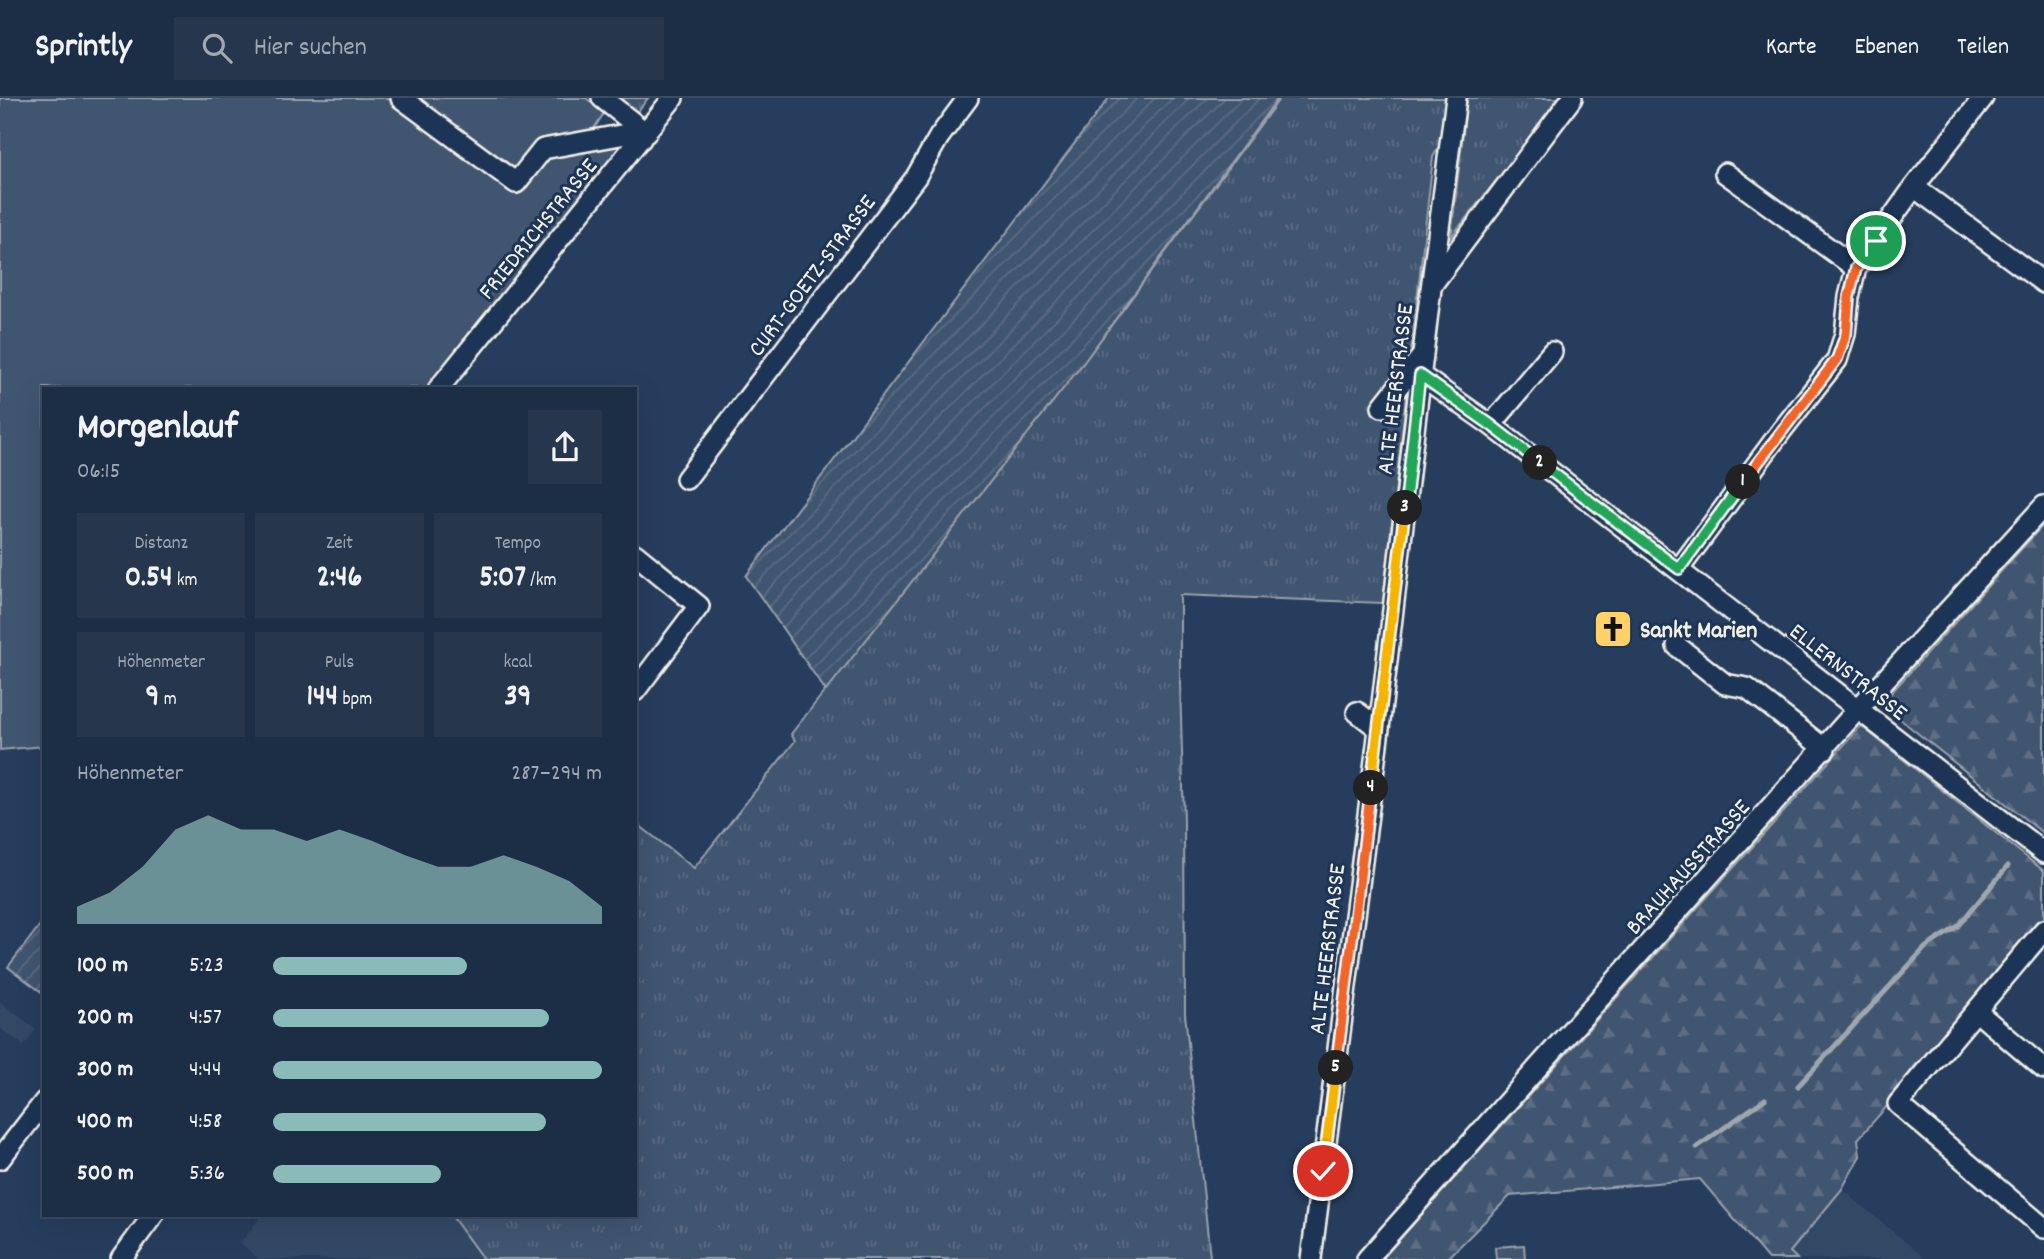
<!DOCTYPE html>
<html lang="de">
<meta charset="utf-8">
<style>
body{margin:0;font-family:Dekko,sans-serif;background:#25364d;color:#f1f3f6;height:100vh;display:flex;flex-direction:column;font-size:26px;white-space:nowrap}
*{box-sizing:border-box;margin:0}
p{font-size:23px;color:#a0a8b3}
.icon{flex:none;width:38px;height:38px;fill:none;stroke:currentColor;stroke-width:2;stroke-linecap:round;stroke-linejoin:round}
.map{position:relative;flex:1;overflow:hidden}
.drawer{position:absolute;left:42px;top:289px;width:595px;height:830px;display:flex;flex-direction:column;background:#1c2e46;border-radius:0px;box-shadow:0 7px 28px #0002,0 0 0 2px #3a4a5f}
.drawer>*{flex:none}
.pin{position:absolute;display:grid;place-items:center;width:60px;height:60px;color:#fff;margin:-30px;border:4px solid #fff;border-radius:50%;box-shadow:0 2px 7px #0007}
.km{position:absolute;width:35px;height:35px;margin:-18px;border-radius:50%;background:#222;color:#fff;font-size:19px;line-height:35px;text-align:center}
.round{display:grid;place-items:center;flex:none;width:74px;height:74px;border-radius:0px;background:#25364d}
.headline{display:flex;align-items:center;justify-content:space-between;height:119px;padding:0 35px}
h1{font-size:38px;font-weight:800;line-height:52px}
.figures{display:grid;grid-template-columns:repeat(3,1fr);gap:10px;height:119px;padding:7px 35px}
.figures div{display:grid;align-content:center;border-radius:0px;background:#25364d;text-align:center}
.figures b{font-size:30px;font-weight:800}
.figures small{font-size:19px;font-weight:400}
.figures p{font-size:19px}
.chart{height:196px;padding:14px 35px}
.chart p{display:flex;justify-content:space-between}
.chart svg{width:100%;height:126px;margin-top:7px;fill:#8bbbb9;opacity:.7}
ul{padding:0 35px;list-style:none;font-size:23px}
li{display:grid;grid-template-columns:112px 84px 1fr;align-items:center;height:52px}
li i{height:18px;border-radius:9px;background:#8bbbb9}
header{display:flex;align-items:center;gap:42px;box-sizing:border-box;height:98px;padding:0 35px;background:#1c2e46;border-bottom:2px solid #3a4a5f}
header strong{font-size:33px}
nav{display:flex;gap:38px;margin-inline-start:auto;font-size:24px}
.search{width:490px;height:63px;background:#25364d;display:flex;align-items:center;gap:18px;box-sizing:border-box;padding:0 24px;border-radius:0px;color:#a0a8b3;font-size:26px}
.map>svg:first-child{display:block}
.built{fill:#334966}
.grass{fill:url(#grass-tufts);stroke:#9aa2ac;stroke-width:2}
.forest{fill:url(#forest-firs);stroke:#9aa2ac;stroke-width:2}
.garden{fill:url(#garden-furrows);stroke:#9aa2ac;stroke-width:2}
.pitch{fill:#40546f;stroke:#9aa2ac;stroke-width:2}
.lines{fill:none;stroke-linecap:round;stroke-linejoin:round}
.stream{stroke:#9fa7ae;stroke-width:5}
.minor-casing{stroke:#f4f1e8;stroke-width:24}
.minor{stroke:#1d3557;stroke-width:19}
.split-1-casing{stroke:#fff;stroke-width:14}
.split-2-casing{stroke:#fff;stroke-width:14}
.split-3-casing{stroke:#fff;stroke-width:14}
.split-4-casing{stroke:#fff;stroke-width:14}
.split-5-casing{stroke:#fff;stroke-width:14}
.split-6-casing{stroke:#fff;stroke-width:14}
.split-1{stroke:#f0652b;stroke-width:9}
.split-2{stroke:#22a559;stroke-width:9}
.split-3{stroke:#22a559;stroke-width:9}
.split-4{stroke:#f5b400;stroke-width:9}
.split-5{stroke:#f0652b;stroke-width:9}
.split-6{stroke:#f5b400;stroke-width:9}
.labels{text-anchor:middle;stroke-width:6;stroke-linejoin:round;paint-order:stroke}
.street-label{font-size:24px;fill:#f4f1e8;stroke:#1d3557}
.poi-label{font-size:24px;font-weight:bold;fill:#f4f1e8;stroke:#1d3557;text-anchor:start}
</style>
<header>
<strong>Sprintly</strong>
<div class="search"><svg class="icon" aria-label="search" viewBox="0 0 24 24"><circle cx="10" cy="10" r="6"/><path d="M15 15l6 6"/></svg>Hier suchen</div>
<nav><a>Karte</a><a>Ebenen</a><a>Teilen</a></nav>
</header>
<div class="map">
<svg width="2044" height="1161" viewBox="0 0 2044 1161">
<defs>
<pattern id="grass-tufts" width="24" height="20" patternUnits="userSpaceOnUse" patternTransform="scale(1.75)"><rect width="24" height="20" fill="#40546f"/><path d="M3 7l-1-3M5 7V3M7 7l1-3M15 17l-1-3M17 17v-4M19 17l1-3" fill="none" stroke="#5c6d84"/></pattern>
<pattern id="forest-firs" width="22" height="20" patternUnits="userSpaceOnUse" patternTransform="scale(1.75)"><rect width="22" height="20" fill="#40546f"/><path d="M5 1l3.5 6h-7zM16 11l3.5 6h-7z" fill="#5c6d84"/></pattern>
<pattern id="garden-furrows" width="10" height="10" patternUnits="userSpaceOnUse" patternTransform="scale(1.75)"><rect width="10" height="10" fill="#40546f"/><path d="M-1 1l2-2M0 10L10 0M9 11l2-2" fill="none" stroke="#5c6d84"/></pattern>
</defs>
<rect width="100%" height="100%" fill="#263d5d"/>
<filter id="ink" filterUnits="userSpaceOnUse"><feTurbulence type="fractalNoise" baseFrequency=".0143" numOctaves="2"/><feDisplacementMap in="SourceGraphic" scale="14" xChannelSelector="R" yChannelSelector="G"/><feConvolveMatrix kernelMatrix="1 2 1 2 8 2 1 2 1" color-interpolation-filters="sRGB"/></filter>
<g filter="url(#ink)">
<path class="built" d="M0,904l36,27 -12,17 -24,-18z
M1842,1091l84,70h-129l-8,-6z
M263,1116l188,1 32,44h-224l-19,-16z"/>
<path class="grass" d="M604,0h44l-17,22z
M1280,0h167l-5,43 -9,16 -50,446 -203,-8v88l4,138 1,192 25,244 2,2h-729l-32,-44 184,-1v-392l59,46 101,-127 -4,-7 293,-372z
M1467,0h95l-111,139z
M1524,1147l1,14h-29l-1,-12z"/>
<path class="forest" d="M2044,426v310l-163,-130z
M1861,628l183,145v56l-186,212 2,17 -18,33 -52,63 7,7h-29l-68,-80 -190,17 -63,63h-65z"/>
<path class="garden" d="M1109,0h169l-194,264 -258,329 -80,-115z
M44,822v74l-36,-27z"/>
<path class="pitch" d="M0,0h586l18,15 -11,17 28,20 -189,238h-388v358l-44,4z"/>
<g class="lines">
<path class="stream" d="M1798,988l128,-139 31,-20 51,-61
M1697,1049l68,-48"/>
<g class="minor-casing">
<path id="minor" d="M401,0l115,85 27,-34 83,-15 15,5
M602,0l44,35
M1725,75l131,95
M1914,89l130,96
M1434,184l138,-184
M1420,277l71,50 553,428
M439,290l234,-290
M1382,309l41,-52
M1491,327l61,-73
M686,381l230,-302 23,-40 29,-39
M635,456l64,52 -64,85
M1679,471l103,-139 55,-70 8,-26 4,-37 7,-29 58,-81 69,-89
M1677,548l48,38 22,4 78,61
M1357,614l22,17
M2044,832l-146,174 146,124
M1976,913l68,58
M0,1061l44,-57
M121,1161l33,-45
M1311,1161l68,-530 49,-417 28,-214
M1367,1161l491,-550 186,-203"/>
</g>
<use href="#minor" class="minor"/>
</g>
</g>
<g class="lines" filter="url(#ink)">
<g class="split-1-casing">
<path id="split-1" d="M1743,384l94,-123 9,-25 3,-37 7,-29 20,-27"/>
</g>
<g class="split-2-casing">
<path id="split-2" d="M1540,365l139,106 64,-87"/>
</g>
<g class="split-3-casing">
<path id="split-3" d="M1405,410l15,-133 71,50 49,38"/>
</g>
<g class="split-4-casing">
<path id="split-4" d="M1371,690l34,-280"/>
</g>
<g class="split-5-casing">
<path id="split-5" d="M1336,970l35,-280"/>
</g>
<g class="split-6-casing">
<path id="split-6" d="M1323,1073l13,-103"/>
</g>
<use href="#split-1" class="split-1"/>
<use href="#split-2" class="split-2"/>
<use href="#split-3" class="split-3"/>
<use href="#split-4" class="split-4"/>
<use href="#split-5" class="split-5"/>
<use href="#split-6" class="split-6"/>
</g>
<defs>
<g id="church-square" transform="scale(2.0125)"><rect x="-9" y="-9" width="18" height="18" rx="4" fill="#ffd166" stroke="#1d3557"/><path d="M-1.2-6h2.4v3.5h3.3v2.4h-3.3V6h-2.4V-.1h-3.3v-2.4h3.3Z" fill="#111"/></g>
</defs>
<g fill-rule="evenodd">
<use href="#church-square" x="1613" y="531"/>
</g>
<g class="labels">
<g class="street-label">
<text transform="translate(537 130) rotate(-51)" y="8">FRIEDRICHSTRASSE</text>
<text transform="translate(811 177) rotate(-53)" y="8">CURT-GOETZ-STRASSE</text>
<text transform="translate(1394 291) rotate(-83)" y="8">ALTE HEERSTRASSE</text>
<text transform="translate(1849 573) rotate(38)" y="8">ELLERNSTRASSE</text>
<text transform="translate(1687 768) rotate(-48)" y="8">BRAUHAUSSTRASSE</text>
<text transform="translate(1326 851) rotate(-83)" y="8">ALTE HEERSTRASSE</text>
</g>
<g class="poi-label">
<text x="1640" y="539">Sankt Marien</text>
</g>
</g>
</svg>
<div class="pin" style="left:1876px;top:143px;background:#1e9e55"><svg class="icon" aria-label="arrive" viewBox="0 0 24 24"><path d="M6 21V4h12l-3 4 3 4H6"/></svg></div>
<div class="pin" style="left:1323px;top:1073px;background:#d93025"><svg class="icon" aria-label="check" viewBox="0 0 24 24"><path d="M5 12l5 5 9-10"/></svg></div>
<b class="km" style="left:1743px;top:384px">1</b>
<b class="km" style="left:1540px;top:365px">2</b>
<b class="km" style="left:1405px;top:410px">3</b>
<b class="km" style="left:1371px;top:690px">4</b>
<b class="km" style="left:1336px;top:970px">5</b>
<section class="drawer">
<div class="headline"><div><h1>Morgenlauf</h1><p>06:15</p></div><a class="round"><svg class="icon" aria-label="share" viewBox="0 0 24 24"><path d="M12 15V3M7 8l5-5 5 5M5 13v7h14v-7"/></svg></a></div>
<div class="figures">
<div><p>Distanz</p><b>0.54<small> km</small></b></div>
<div><p>Zeit</p><b>2:46</b></div>
<div><p>Tempo</p><b>5:07<small> /km</small></b></div>
</div>
<div class="figures">
<div><p>Höhenmeter</p><b>9<small> m</small></b></div>
<div><p>Puls</p><b>144<small> bpm</small></b></div>
<div><p>kcal</p><b>39</b></div>
</div>
<div class="chart"><p><span>Höhenmeter</span>287–294 m</p>
<svg viewBox="0 0 160 44" preserveAspectRatio="none"><path d="M0 44V38L10 33L20 24L30 11L40 6L50 11L60 11L70 15L80 11L90 15L100 20L110 24L120 24L130 20L140 24L150 29L160 38V44z"/></svg>
</div>
<ul>
<li><b>100 m</b>5:23<i style="width:59%"></i></li>
<li><b>200 m</b>4:57<i style="width:84%"></i></li>
<li><b>300 m</b>4:44<i style="width:100%"></i></li>
<li><b>400 m</b>4:58<i style="width:83%"></i></li>
<li><b>500 m</b>5:36<i style="width:51%"></i></li>
</ul>
</section>
</div>
